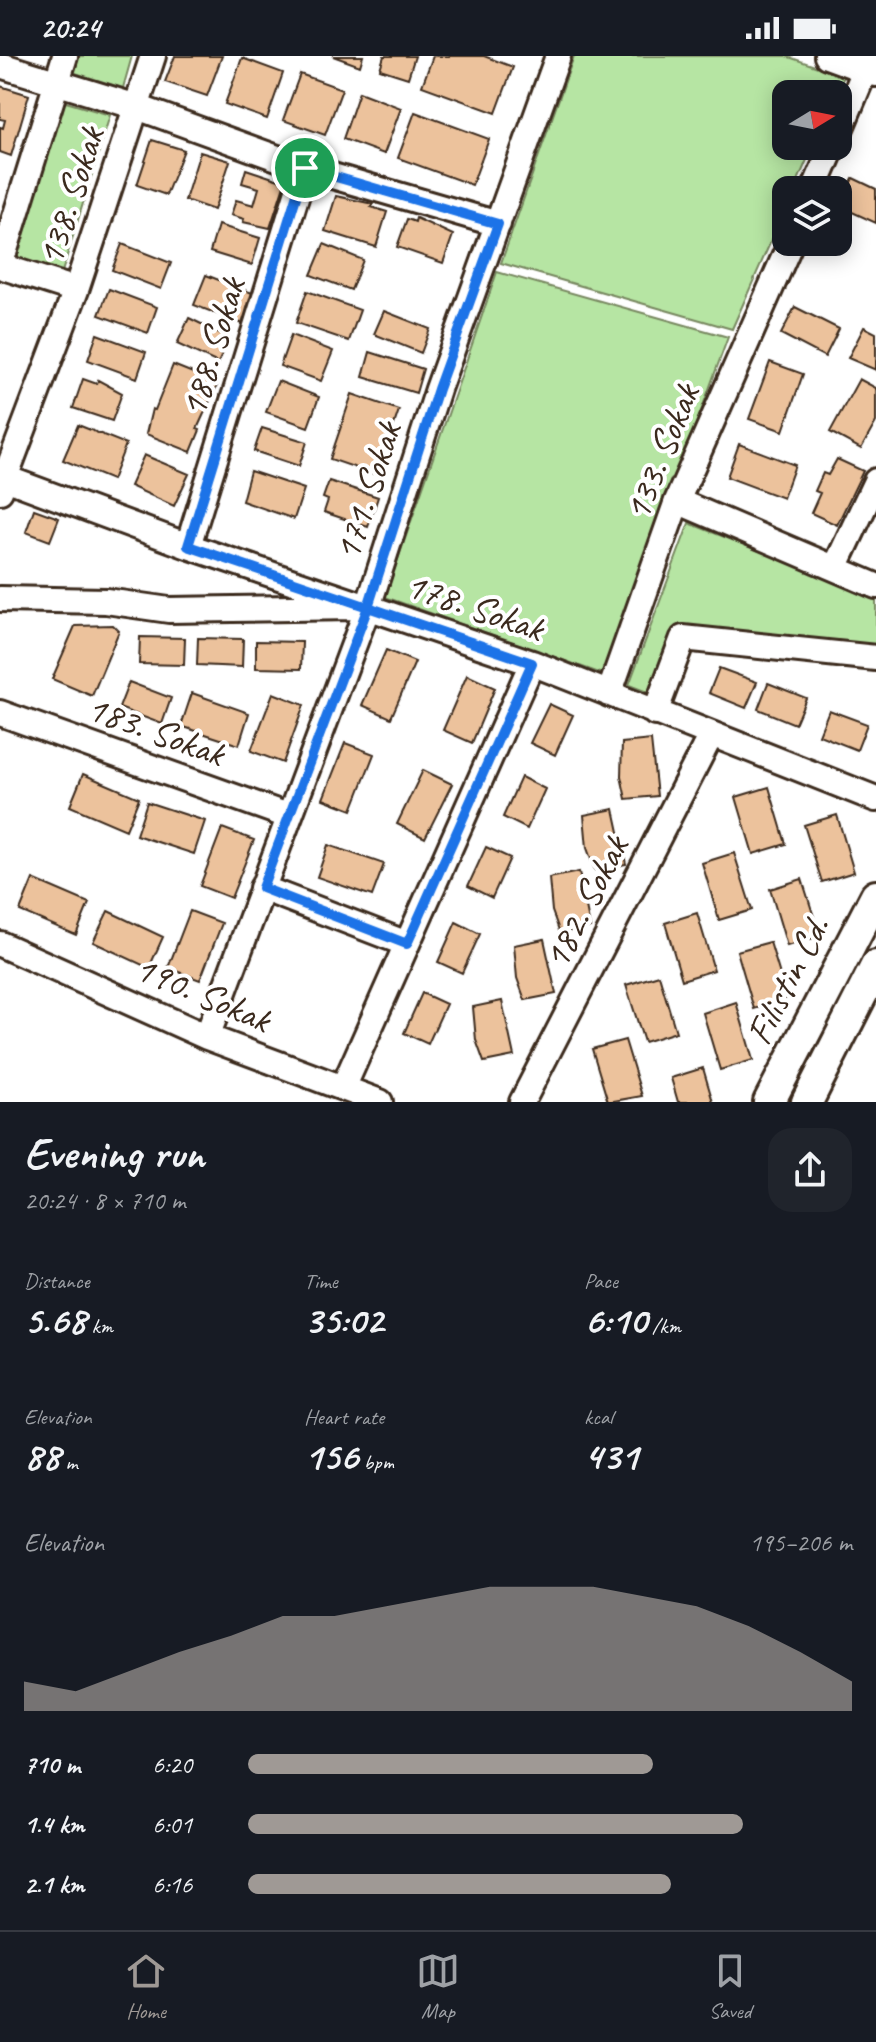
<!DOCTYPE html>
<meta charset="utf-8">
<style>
body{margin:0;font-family:Caveat,sans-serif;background:#20242c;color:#f1f3f6;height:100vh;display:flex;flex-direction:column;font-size:30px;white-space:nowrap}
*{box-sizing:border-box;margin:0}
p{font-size:26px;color:#9ea1a6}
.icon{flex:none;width:44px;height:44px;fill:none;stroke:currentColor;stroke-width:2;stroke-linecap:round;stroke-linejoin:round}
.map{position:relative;height:1046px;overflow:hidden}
.panel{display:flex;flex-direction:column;background:#171b24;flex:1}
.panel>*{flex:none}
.needle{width:52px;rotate:80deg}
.tools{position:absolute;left:772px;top:24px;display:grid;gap:16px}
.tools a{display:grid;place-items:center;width:80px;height:80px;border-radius:16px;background:#171b24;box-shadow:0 4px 20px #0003;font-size:40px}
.pin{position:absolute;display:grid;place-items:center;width:68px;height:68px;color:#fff;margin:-34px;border:4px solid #fff;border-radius:50%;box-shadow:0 2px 8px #0007}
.round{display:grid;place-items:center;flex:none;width:84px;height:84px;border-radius:24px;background:#20242c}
.summary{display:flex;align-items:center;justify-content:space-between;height:136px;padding:0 24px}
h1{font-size:44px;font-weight:700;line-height:60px}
.figures{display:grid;grid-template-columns:repeat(3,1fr);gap:12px;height:136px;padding:8px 24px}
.figures div{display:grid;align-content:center}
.figures b{font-size:40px;font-weight:700}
.figures small{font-size:22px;font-weight:400}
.figures p{font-size:22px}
.chart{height:224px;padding:16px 24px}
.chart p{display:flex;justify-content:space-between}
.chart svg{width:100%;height:144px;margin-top:8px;fill:#9f9995;opacity:.7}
ul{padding:0 24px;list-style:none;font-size:26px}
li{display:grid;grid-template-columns:128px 96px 1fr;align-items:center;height:60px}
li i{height:20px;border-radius:10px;background:#9f9995}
.status{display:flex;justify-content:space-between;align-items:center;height:56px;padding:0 40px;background:#171b24;direction:ltr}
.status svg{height:22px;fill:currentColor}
.dock{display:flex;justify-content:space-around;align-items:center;height:112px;border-top:2px solid #363941;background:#171b24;font-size:22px;color:#9ea1a6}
.dock a{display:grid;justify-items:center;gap:4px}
.dock .current{color:#9f9995}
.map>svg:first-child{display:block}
.green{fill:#b6e5a3;stroke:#788860;stroke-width:2}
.building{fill:#ecc29c;stroke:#3b2a1e;stroke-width:2}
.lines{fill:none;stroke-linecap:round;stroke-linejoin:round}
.minor-casing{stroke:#3b2a1e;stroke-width:30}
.major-casing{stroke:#3b2a1e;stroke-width:36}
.minor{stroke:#fff;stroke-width:24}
.major{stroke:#fff;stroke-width:30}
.route-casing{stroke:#fff;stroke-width:16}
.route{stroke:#1a73e8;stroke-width:10}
.labels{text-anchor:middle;stroke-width:8;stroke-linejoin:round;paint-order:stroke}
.street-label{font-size:38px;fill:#3b2a1e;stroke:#fff}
</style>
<div class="status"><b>20:24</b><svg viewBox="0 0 49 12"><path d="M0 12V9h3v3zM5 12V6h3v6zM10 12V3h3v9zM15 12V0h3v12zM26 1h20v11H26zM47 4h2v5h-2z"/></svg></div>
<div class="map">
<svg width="876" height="1046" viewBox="0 0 876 1046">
<rect width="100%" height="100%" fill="#fff"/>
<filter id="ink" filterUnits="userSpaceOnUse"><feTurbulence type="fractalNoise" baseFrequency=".0125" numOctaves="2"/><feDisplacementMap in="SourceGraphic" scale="16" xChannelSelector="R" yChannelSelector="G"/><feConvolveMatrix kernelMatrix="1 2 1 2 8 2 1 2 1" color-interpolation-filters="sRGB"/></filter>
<g filter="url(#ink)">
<path class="green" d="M77,0h55l-9,32 -51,-16z
M574,0h212l58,20 -8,18h-50v52h27l-19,44h-8v17l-54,122 -231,-66z
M59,44l51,15 -48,157 -49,-15z
M497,216l231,65 -123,338 -220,-78z
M689,467l187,74v60l-179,-24 -26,68 -42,-16z"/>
<path class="building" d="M175,0h47l-15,40 -42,-14z
M333,0h30l-3,10z
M384,0h31l-7,22 -28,-9z
M433,0h51l29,11 -17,46 -74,-27z
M242,2l41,15 -16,46 -42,-15z
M300,18l42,15 -17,46 -42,-15z
M0,30l29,9 -18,61 -11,-4v-25l3,1 2,-8 -5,-1z
M359,36l42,16 -17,46 -41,-15z
M415,56l74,27 -17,46 -74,-27z
M152,84l32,10 -18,45 -29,-10z
M200,96l30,9 -16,49 -29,-10z
M246,113l39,13 -15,46 -27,-6 1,-3 -13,-4 5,-15 18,5 5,-17 -17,-5z
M853,122l23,11v34l-37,-17z
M336,140l37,8 -2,3 16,5 -11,35 -51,-16z
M416,162l37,17 -10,28 -46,-16 10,-28 8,3z
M218,169l42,13 -8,27 -42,-13z
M122,188l49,19 -10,26 -49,-19z
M324,188l39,16 -12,30 -40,-15z
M206,219l49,19 -12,30 -49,-19z
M109,233l48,18 -9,26 -49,-18z
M307,235l53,19 -11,31 -53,-18z
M795,251l44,22 -14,28 -44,-23z
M384,255l46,18 -9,24 -47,-19z
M189,262l41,20 -12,25 -41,-19z
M864,271l12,6v37l-28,-12z
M97,278l49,18 -9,26 -49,-18z
M291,279l42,16 -12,30 -41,-15z
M370,296l53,17 -7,24 -53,-16z
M770,306l33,12 -20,57 -34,-12z
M173,309l45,18 -21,46 3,1 -9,22 -45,-18 6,-25 3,1z
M83,323l14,5 1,-4 24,13 -10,28 -39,-13z
M859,323l17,9v34l-15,27 -31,-17z
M278,325l41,16 -11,30 -42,-15z
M352,338l47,16 -22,65 -47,-16z
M78,369l48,19 -14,36 -49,-20z
M262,372l45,14 -8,24 -45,-15z
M739,388l56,21 -12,33 -56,-21z
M144,399l45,19 -15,32 -44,-20z
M837,403l26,12 -26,54 -26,-12 9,-20 -5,-2 8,-18 5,2z
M250,415l54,18 -10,30 -52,-18z
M329,425l49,16 -10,30 -44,-15 4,-12 -5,-2z
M34,453l25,9 -9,23 -24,-9z
M113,569l6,6 -27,65 -40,-17 23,-53z
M140,581l45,1 -1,27 -45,-1z
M198,582l45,1 -1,28 -45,-2z
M256,585l46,1 -1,27 -45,-1z
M386,594l29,12 -24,56 -29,-13z
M719,612l38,14 -11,26 -37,-15z
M467,619l28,13 -23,55 -29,-13z
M129,626l42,16 -9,26 -43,-16z
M768,627l38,15 -11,26 -37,-15z
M192,637l57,20 -10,32 -58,-19z
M273,637l31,12 -21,58 -32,-12z
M549,648l24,11 -18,40 -25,-12z
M829,654l38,14 -10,26 -38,-15z
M651,684l6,56 -31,3 -5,-23 1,-33z
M345,687l29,11 -22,56 -29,-11z
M423,714l29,14 -27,54 -28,-14z
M83,718l56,24 -13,32 -56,-24z
M521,721l24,12 -18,40 -24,-12z
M769,731l17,57 -33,10 -17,-57z
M147,746l58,19 -11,33 -58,-19z
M614,753l12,55 -31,6 -8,-22 -3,-33z
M837,759l17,57 -32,10 -18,-57z
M222,772l32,12 -23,58 -31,-12z
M328,789l56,19 -12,32 -55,-19z
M486,791l24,11 -18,40 -24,-12z
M734,797l18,57 -33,10 -17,-57z
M579,816l11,55 -30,6 -8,-22 -3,-33z
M33,823l56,24 -13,32 -56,-24z
M802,823l18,57 -33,10 -17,-57z
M108,855l55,26 -14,31 -56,-26z
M190,855l32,12 -22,57 -32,-12z
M697,857l17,57 -32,10 -17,-57z
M456,866l24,12 -18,39 -24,-11z
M544,883l12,55 -31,6 -8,-22 -3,-33z
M770,886l17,56 -33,11 -17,-58z
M659,919l17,57 -32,10 -18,-57z
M422,937l24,11 -18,40 -24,-11z
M502,945l12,55 -30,6 -8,-22 -3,-33z
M736,946l17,58 -33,10 -17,-57z
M625,984l17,56 -34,6 -16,-53z
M703,1012l10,34h-35l-7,-24z"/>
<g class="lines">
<g class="minor-casing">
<path id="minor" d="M827,0l49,18
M0,9l137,42 168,61 193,56
M838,79l33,-79
M814,134l19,-44
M0,210l65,-210
M0,210l76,24
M0,420l188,70 344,117 344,136
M0,435l76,-201 77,-234
M677,445l199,85
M188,490l117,-378
M835,512l41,-87
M0,543l106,2 63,9 185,-3
M609,638l68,-193 114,-259
M0,657l288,103
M655,657l28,-75 193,20
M262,832l145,56
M0,888l207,93 173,65
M207,981l161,-430 70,-218 120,-333
M343,1032l189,-425
M522,1046l189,-367"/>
</g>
<g class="major-casing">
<path id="major" d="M769,1046l107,-206
M807,1046l69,-136"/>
</g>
<use href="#minor" class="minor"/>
<use href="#major" class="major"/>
</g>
</g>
<g class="lines" filter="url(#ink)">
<g class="route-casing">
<path id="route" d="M305,112l-117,378 180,61 -106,281 145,56 125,-281 -164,-56 70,-218 60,-165 -193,-56"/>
</g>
<use href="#route" class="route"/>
</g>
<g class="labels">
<g class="street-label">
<text transform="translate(70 140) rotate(-72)" y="13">138. Sokak</text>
<text transform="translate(212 291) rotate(-73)" y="13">188. Sokak</text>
<text transform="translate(661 396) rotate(-68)" y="13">133. Sokak</text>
<text transform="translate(367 435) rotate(-72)" y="13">171. Sokak</text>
<text transform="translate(475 550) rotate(19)" y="13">178. Sokak</text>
<text transform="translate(156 674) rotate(20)" y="13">183. Sokak</text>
<text transform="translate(585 846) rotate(-63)" y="13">182. Sokak</text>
<text transform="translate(787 924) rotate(-63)" y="13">Filistin Cd.</text>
<text transform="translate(203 937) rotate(23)" y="13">190. Sokak</text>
</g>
</g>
</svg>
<div class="tools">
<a><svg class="needle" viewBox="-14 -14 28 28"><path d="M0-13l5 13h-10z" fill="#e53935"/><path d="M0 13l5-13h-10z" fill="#9ea1a6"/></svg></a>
<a><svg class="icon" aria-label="layers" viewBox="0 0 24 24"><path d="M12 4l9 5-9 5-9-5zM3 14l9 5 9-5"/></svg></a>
</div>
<div class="pin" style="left:305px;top:112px;background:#1e9e55"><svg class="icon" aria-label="arrive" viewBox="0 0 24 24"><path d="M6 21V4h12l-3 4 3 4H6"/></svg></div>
</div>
<section class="panel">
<div class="summary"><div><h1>Evening run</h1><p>20:24 · 8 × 710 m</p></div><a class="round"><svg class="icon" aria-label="share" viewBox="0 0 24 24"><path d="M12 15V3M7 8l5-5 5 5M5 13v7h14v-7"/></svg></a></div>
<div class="figures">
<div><p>Distance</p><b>5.68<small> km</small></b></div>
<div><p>Time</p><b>35:02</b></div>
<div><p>Pace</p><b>6:10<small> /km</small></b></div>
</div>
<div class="figures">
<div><p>Elevation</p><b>88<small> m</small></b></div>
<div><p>Heart rate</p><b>156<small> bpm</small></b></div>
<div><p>kcal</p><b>431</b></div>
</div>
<div class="chart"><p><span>Elevation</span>195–206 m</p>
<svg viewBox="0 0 160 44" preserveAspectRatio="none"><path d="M0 44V35L10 38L20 32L30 26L40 21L50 15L60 15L70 12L80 9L90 6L100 6L110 6L120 9L130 12L140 18L150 26L160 35V44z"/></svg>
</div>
<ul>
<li><b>710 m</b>6:20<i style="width:67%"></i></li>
<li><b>1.4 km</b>6:01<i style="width:82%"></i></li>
<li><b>2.1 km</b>6:16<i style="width:70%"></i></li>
</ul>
</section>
<nav class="dock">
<a class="current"><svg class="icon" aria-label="home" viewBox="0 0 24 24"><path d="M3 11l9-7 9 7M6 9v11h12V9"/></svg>Home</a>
<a><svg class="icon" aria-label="map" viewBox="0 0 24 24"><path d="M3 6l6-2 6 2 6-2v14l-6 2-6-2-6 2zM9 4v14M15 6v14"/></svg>Map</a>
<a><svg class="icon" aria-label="saved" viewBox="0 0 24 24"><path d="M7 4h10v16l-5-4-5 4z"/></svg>Saved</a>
</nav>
